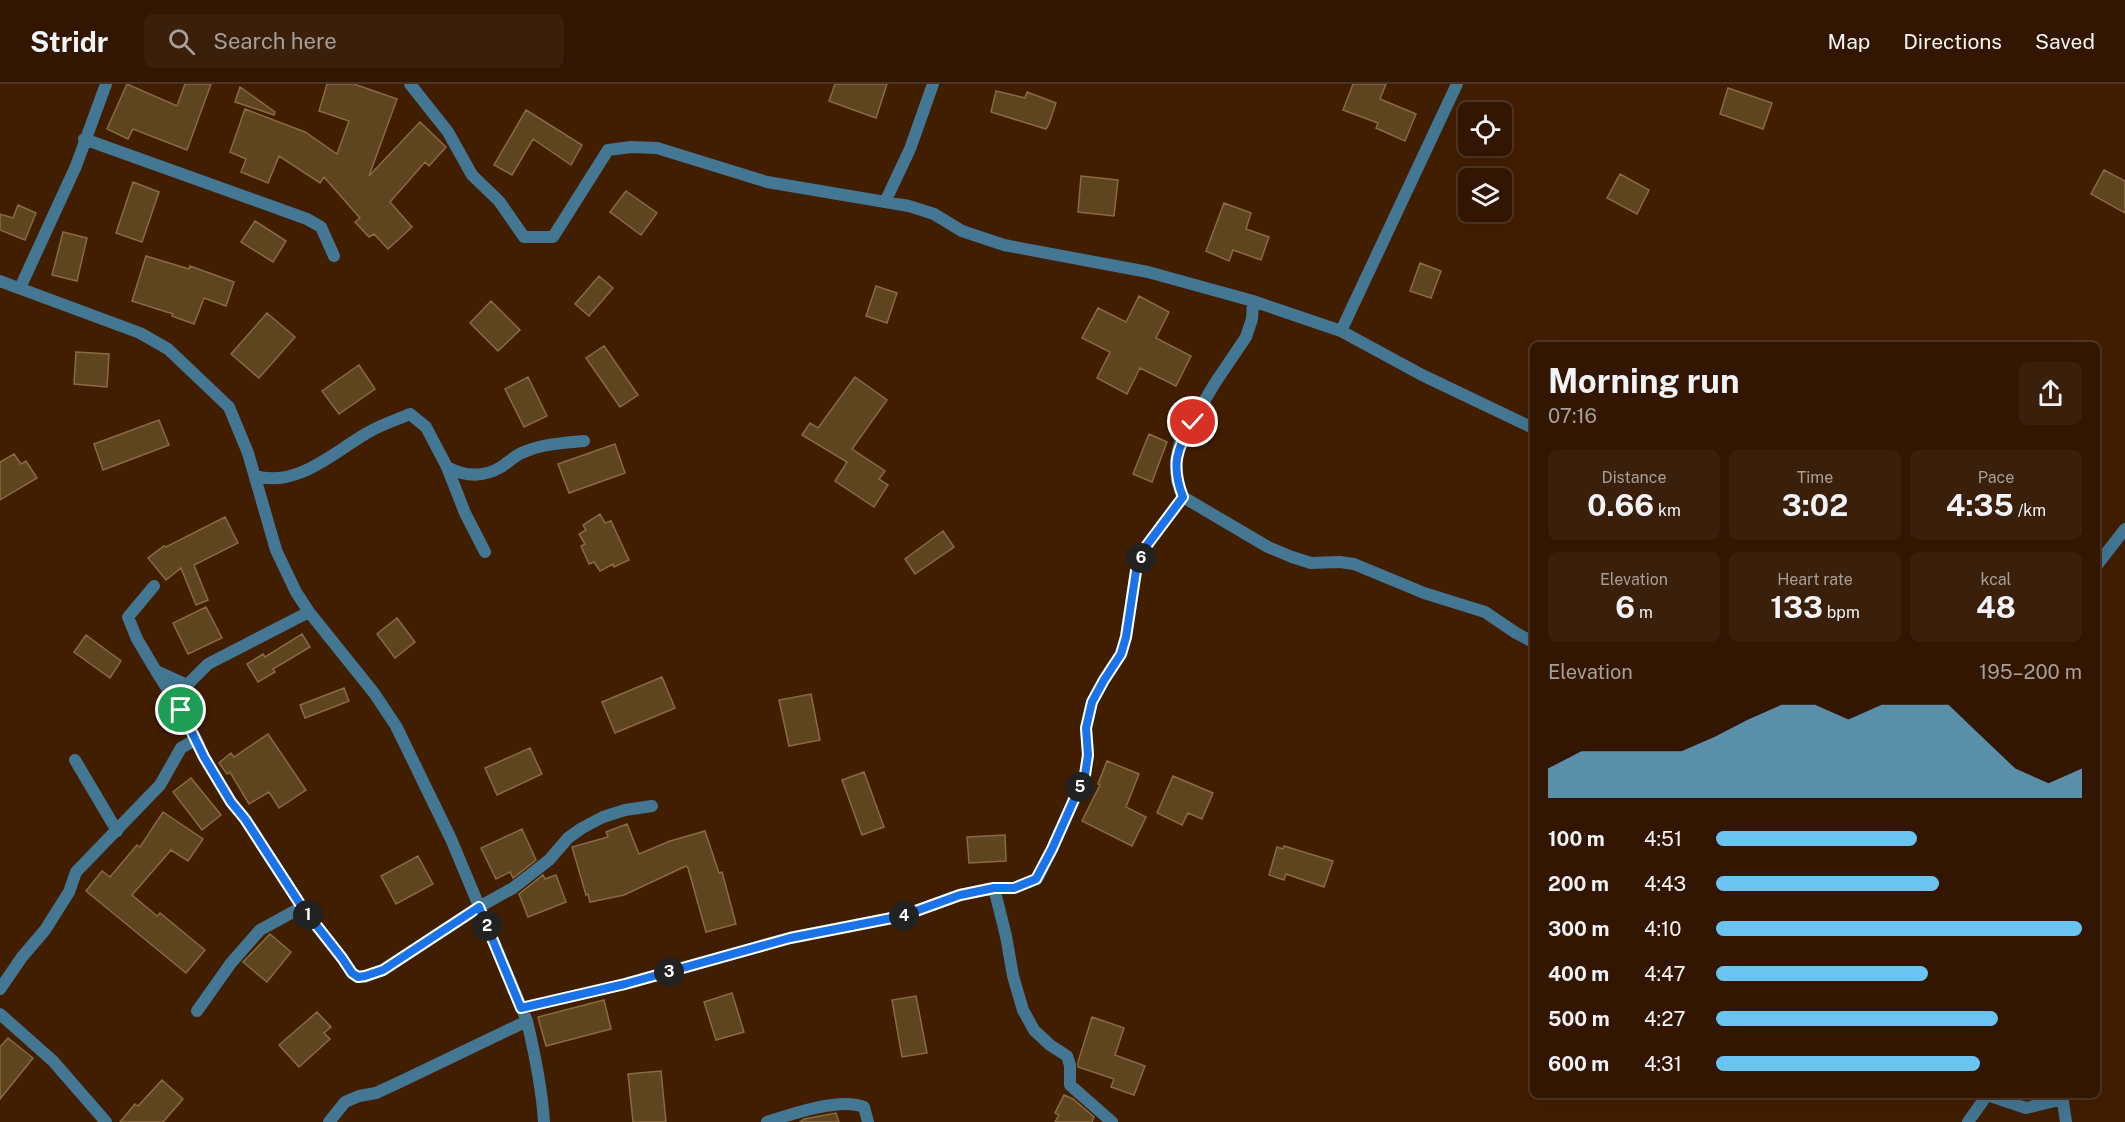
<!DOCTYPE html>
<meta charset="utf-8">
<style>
body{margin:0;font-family:"Public Sans",sans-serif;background:#3a1f0b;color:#f1f3f6;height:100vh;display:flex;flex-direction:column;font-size:22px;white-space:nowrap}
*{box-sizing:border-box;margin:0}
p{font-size:20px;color:#a89f99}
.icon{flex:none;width:33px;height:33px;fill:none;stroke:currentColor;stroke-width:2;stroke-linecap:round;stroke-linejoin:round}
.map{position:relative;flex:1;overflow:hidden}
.sheet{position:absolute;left:1530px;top:258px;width:570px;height:756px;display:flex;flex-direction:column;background:#321601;border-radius:9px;box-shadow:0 6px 24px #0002,0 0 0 2px #4d3523}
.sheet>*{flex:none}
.fabs{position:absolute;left:1458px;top:18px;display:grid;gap:12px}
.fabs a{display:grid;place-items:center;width:54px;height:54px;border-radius:9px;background:#321601;box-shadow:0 6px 24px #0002,0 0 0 2px #4d3523;font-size:30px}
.pin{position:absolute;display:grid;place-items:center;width:51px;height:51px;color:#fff;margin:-26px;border:3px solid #fff;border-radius:50%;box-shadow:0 2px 6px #0007}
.km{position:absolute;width:30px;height:30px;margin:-15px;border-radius:50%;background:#222;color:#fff;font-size:16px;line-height:30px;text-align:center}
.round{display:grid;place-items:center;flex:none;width:63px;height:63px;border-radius:9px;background:#3a1f0b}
.headline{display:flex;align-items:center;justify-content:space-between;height:102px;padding:0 18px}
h1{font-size:33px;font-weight:700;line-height:45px}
.metrics{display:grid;grid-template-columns:repeat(3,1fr);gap:9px;height:102px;padding:6px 18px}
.metrics div{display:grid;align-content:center;border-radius:9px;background:#3a1f0b;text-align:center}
.metrics b{font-size:30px;font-weight:700}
.metrics small{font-size:16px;font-weight:400}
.metrics p{font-size:16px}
.chart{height:168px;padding:12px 18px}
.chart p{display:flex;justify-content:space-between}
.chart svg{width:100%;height:108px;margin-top:6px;fill:#6bc3f2;opacity:.7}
ul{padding:0 18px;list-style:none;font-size:20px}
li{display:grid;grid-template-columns:96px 72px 1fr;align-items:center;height:45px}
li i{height:15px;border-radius:8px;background:#6bc3f2}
header{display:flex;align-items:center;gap:36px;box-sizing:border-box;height:84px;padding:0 30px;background:#321601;border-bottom:2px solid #4d3523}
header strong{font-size:28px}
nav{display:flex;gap:33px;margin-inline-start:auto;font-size:21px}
.search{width:420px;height:54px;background:#3a1f0b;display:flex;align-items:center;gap:15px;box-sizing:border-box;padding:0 21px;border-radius:9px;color:#a89f99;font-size:22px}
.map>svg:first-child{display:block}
.building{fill:#5e441f;stroke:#896b42;stroke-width:1.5}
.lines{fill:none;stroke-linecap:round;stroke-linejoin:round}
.street{stroke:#437794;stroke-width:12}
.route-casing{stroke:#fff;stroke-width:12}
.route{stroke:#1a73e8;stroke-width:8}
</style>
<header>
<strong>Stridr</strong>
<div class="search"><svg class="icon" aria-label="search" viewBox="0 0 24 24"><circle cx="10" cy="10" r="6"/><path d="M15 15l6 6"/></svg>Search here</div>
<nav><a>Map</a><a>Directions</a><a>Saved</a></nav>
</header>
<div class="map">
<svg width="2125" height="1038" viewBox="0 0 2125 1038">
<rect width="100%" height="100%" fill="#421e01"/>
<path class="building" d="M127,0l50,22 8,-22h26l-24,66 -54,-21 -5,10 -21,-10z
M327,0h27l43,15 -28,77 51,-54 26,25 -17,19 -4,-4 -35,40 22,25 -24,22 -14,-15 -5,3 -14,-15 5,-4 -36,-41 -4,6 -41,-27 -11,27 -27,-11 5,-13 -16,-7 15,-43 60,23 32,22 12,-33 -30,-10z
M835,0h52l-11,34 -47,-17z
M1353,0h33l-6,15 36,15 -11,27 -29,-13 2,-5 -35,-13z
M240,3l35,25 -1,3 -39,-13z
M1728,4l44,15 -9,26 -43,-15z
M996,7l29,7 2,-6 29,11 -7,21 -3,5 -55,-17z
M526,26l56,35 -11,20 -38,-26 -21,36 -18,-10z
M2104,86l21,11v32l-34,-19z
M1620,90l29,16 -12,24 -30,-16z
M1081,92l37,4 -4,36 -36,-4z
M133,98l26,10 -17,50 -26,-9z
M626,107l31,22 -16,22 -31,-23z
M1224,119l27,10 -5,16 23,8 -8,23 -28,-10 -4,11 -23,-10z
M18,121l18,8 -11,27 -25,-10v-16l13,4z
M255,137l31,20 -13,21 -32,-20z
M63,148l24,6 -10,43 -25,-6z
M146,172l43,13 1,-3 44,16 -8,24 -22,-8 -10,26 -22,-8 1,-2 -41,-13z
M1420,179l21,8 -10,27 -21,-7z
M599,192l14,12 -24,28 -14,-12z
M876,202l21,7 -10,30 -21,-7z
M1139,212l30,16 -13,26 35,18 -15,30 -36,-18 -13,26 -30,-16 13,-26 -28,-14 16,-30 28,14z
M491,217l29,29 -22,21 -28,-28z
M267,229l28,24 -36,41 -28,-24z
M604,262l34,49 -18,12 -34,-49z
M76,268l33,2 -2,33 -33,-3z
M359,281l16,24 -36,25 -17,-23z
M528,293l19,39 -23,11 -19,-38z
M855,293l32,23 -35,49 33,22 -6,8 9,6 -14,22 -39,-26 12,-19 -45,-27 8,-12 8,5z
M159,336l10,25 -66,25 -9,-26z
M1149,350l18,8 -15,40 -19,-8z
M615,360l10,29 -56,20 -11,-29z
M14,370l7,10 5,-3 11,17 -37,22v-38z
M600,430l5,9 6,-2 18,39 -15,7 -1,-3 -13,7 -6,-9 -5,2 -8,-18 4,-2 -6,-10 7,-4 -3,-5z
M225,433l13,26 -44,22 14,35 -12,5 -15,-37 -15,12 -18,-22 16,-12 2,1z
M943,447l11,16 -39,27 -10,-15z
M206,523l16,31 -34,16 -15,-31z
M397,534l18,24 -20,16 -18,-24z
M302,550l8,13 -37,22 2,3 -17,10 -11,-18 16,-10 2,3z
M86,551l35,26 -11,17 -36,-26z
M662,593l13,31 -60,25 -13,-31z
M344,604l5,13 -44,17 -5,-13z
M811,610l9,46 -31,6 -10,-46z
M268,650l38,56 -27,18 -10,-16 -20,12 -19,-32 -3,2 -8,-11 12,-10 3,4z
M530,664l12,26 -45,21 -12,-27z
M1107,677l32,13 -13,33 20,10 -14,29 -50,-25 18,-36 -2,-1z
M864,688l20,55 -22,8 -20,-55z
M1173,692l40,17 -11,26 -14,-6 -6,12 -25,-12z
M191,694l30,37 -19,15 -29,-38z
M163,728l40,27 -15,22 -17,-11 -39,45 25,21 3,-3 45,37 -19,23 -100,-82 16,-20 8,6 27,-32 3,2z
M627,740l12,30 31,-13 35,-10 14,42 3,-1 14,52 -30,8 -18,-64 -2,-2 -62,29 -34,7 -2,-8 -2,1 -14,-48 36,-10 -2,-5z
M522,745l14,31 -23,18 -3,-6 -14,7 -15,-31z
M1005,751l1,26 -37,2 -2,-26z
M1284,762l49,15 -9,26 -38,-13 -2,6 -15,-5 8,-28 6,2z
M418,772l15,28 -37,20 -15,-28z
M543,791l2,4 11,-4 10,27 -38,15 -9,-23z
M270,850l21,18 -24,30 -24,-20z
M732,909l12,39 -28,8 -12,-38z
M916,912l11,57 -25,4 -10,-57z
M604,916l7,29 -65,17 -8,-29z
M317,928l14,15 -7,6 6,6 -31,28 -20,-22z
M1092,933l32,11 -9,27 30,11 -11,29 -23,-8 3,-8 -36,-12v-5z
M8,954l25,20 -33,41v-52z
M661,987l5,51h-33l-5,-48z
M162,996l21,19 -20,23h-43l15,-18 3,2z
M1064,1011l9,4 21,18 -2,5h-37l4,-7 -4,-2z
M836,1029l3,9h-39l4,-3z"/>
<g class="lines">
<path class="street" d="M410,0l38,48 24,43 27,26 25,36h29l55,-87 23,-3 26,1 110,34 142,24 25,8 28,17 42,14 144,27 105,29 88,30 81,44 111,53
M84,55l223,80 14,8 13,29
M885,118l25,-53 23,-65
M0,197l140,52 28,16 61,58 19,46 28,97 20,42 13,20 65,81 22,33 55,113 76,182c8,34 15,67 17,101
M20,204l56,-122 30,-82
M1253,217l-1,18 -6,18 -31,46 -35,59 -4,18 1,21 6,16 85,50 24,10 19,6 29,-1 14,2 70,29 61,19 31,21 17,9
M1341,247l116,-247
M447,383c17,9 36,11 54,0 7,-4 14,-12 23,-15 18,-8 40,-9 60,-11
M255,392c42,12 79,-24 112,-43 13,-8 29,-13 43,-19l16,13 21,40 18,46 20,39
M2097,481l28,-36
M154,502l-26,31 9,22 19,32 31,14
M156,587l25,39
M196,655l-15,-29 6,-25 21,-21 101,-52
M75,676l42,71
M994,804l12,48 7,40 10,34 11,20 16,15 17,11 3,9v20l42,37
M0,905l22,-32 23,-27 24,-38 7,-20 84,-87 21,-37 15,-9 8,18 27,45 14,17 57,88 40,51 10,15 6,4h7l18,-7 96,-63 34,-19 36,-28 19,-22 14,-10 21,-11 22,-7 27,-4
M521,924l104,-24 165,-46 112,-22 58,-21 34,-7h20l23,-9 15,-30 33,-74 3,-20 -2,-27 6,-26 12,-22 17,-26 5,-17 10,-66 11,-26 36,-48
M197,927l34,-48 29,-33 42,-23
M0,930l53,47 53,61
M2062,1011l4,27
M329,1038l16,-20 14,-6 17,-3 28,-13 123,-59
M767,1038c24,-8 74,-25 97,-15l4,15
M1968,1038l19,-27 39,13 37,-9"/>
</g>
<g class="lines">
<g class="route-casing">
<path id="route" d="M181,626l23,47 27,45 14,17 57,88 40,51 10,15 6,4 7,-1 18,-6 96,-63 42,101 104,-24 165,-46 112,-22 58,-21 34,-7h20l22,-9 16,-30 33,-74 3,-20 -2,-27 6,-26 12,-22 17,-26 5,-17 10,-66 11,-26 36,-48c-12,-31 -7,-48 10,-75"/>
</g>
<use href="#route" class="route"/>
</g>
</svg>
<div class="fabs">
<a><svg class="icon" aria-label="locate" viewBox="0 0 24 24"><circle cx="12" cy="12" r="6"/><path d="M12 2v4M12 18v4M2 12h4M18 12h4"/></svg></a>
<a><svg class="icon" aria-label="layers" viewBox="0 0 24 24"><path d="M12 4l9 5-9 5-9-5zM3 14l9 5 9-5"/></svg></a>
</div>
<div class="pin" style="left:181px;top:626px;background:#1e9e55"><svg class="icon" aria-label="arrive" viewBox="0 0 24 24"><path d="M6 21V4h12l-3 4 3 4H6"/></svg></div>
<div class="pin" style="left:1193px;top:338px;background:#d93025"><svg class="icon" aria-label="check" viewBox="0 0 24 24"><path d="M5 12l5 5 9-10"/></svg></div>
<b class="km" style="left:308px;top:831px">1</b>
<b class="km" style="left:487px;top:842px">2</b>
<b class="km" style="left:669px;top:888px">3</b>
<b class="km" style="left:904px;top:832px">4</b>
<b class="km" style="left:1080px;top:703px">5</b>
<b class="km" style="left:1141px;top:474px">6</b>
<section class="sheet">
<div class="headline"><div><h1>Morning run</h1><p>07:16</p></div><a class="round"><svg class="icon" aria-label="share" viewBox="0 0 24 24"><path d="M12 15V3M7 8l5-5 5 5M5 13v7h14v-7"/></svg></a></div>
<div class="metrics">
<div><p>Distance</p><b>0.66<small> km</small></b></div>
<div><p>Time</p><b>3:02</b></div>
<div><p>Pace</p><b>4:35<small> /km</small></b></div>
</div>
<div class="metrics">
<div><p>Elevation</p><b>6<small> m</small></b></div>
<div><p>Heart rate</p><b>133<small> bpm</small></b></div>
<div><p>kcal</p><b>48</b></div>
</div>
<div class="chart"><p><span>Elevation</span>195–200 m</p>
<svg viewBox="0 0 160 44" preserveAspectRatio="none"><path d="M0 44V32L10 25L20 25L30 25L40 25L50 19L60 12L70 6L80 6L90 12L100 6L110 6L120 6L130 19L140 32L150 38L160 32V44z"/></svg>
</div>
<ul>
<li><b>100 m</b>4:51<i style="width:55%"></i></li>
<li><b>200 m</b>4:43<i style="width:61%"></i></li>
<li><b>300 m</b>4:10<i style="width:100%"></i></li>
<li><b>400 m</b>4:47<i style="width:58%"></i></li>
<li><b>500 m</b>4:27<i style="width:77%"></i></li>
<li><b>600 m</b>4:31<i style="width:72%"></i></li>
</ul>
</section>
</div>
